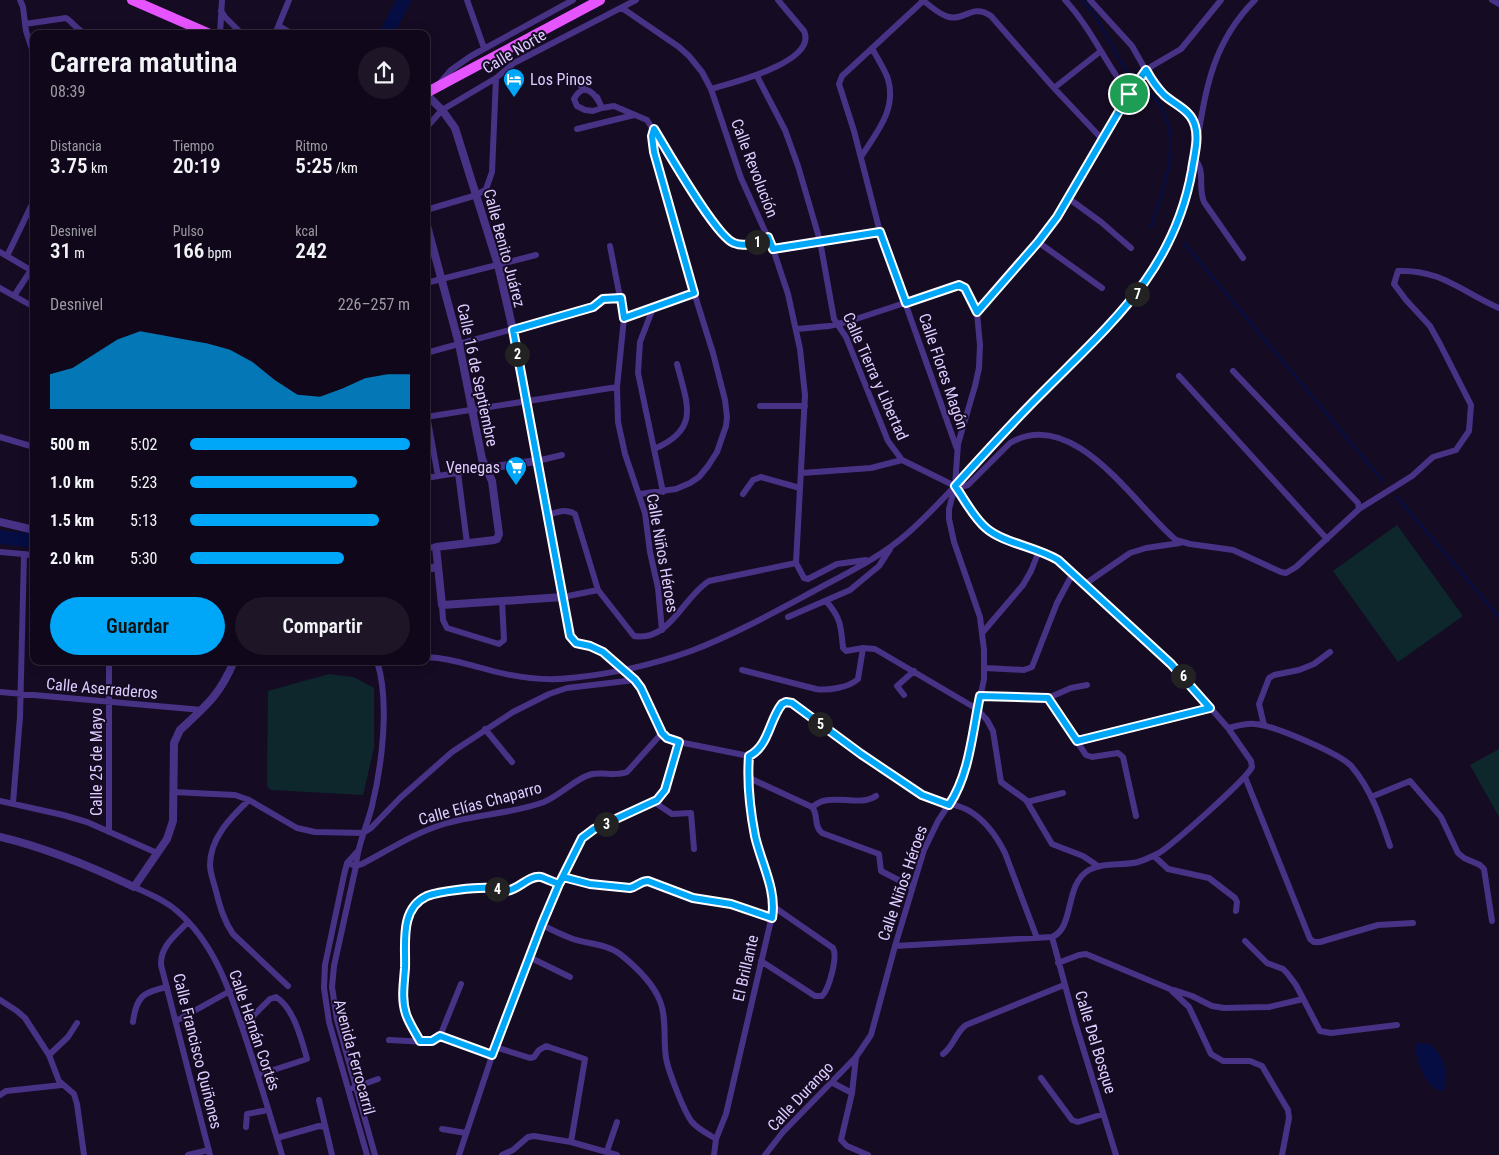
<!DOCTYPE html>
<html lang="es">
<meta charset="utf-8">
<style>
body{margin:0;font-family:"Roboto Condensed",sans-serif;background:#1e1627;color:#f1f3f6;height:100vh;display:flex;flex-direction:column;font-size:19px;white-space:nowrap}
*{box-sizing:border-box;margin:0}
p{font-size:16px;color:#9c9aa2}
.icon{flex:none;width:28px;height:28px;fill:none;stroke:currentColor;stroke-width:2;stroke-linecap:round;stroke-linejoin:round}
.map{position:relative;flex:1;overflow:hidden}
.panel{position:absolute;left:30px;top:30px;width:400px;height:635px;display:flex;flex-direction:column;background:#10081a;border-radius:10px;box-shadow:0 2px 12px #0003,0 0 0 1px #302939}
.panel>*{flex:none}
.pin{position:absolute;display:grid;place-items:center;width:42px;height:42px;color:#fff;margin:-21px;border:2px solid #fff;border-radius:50%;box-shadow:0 1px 5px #0007}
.km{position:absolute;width:25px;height:25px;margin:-12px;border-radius:50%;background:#222;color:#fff;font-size:14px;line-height:25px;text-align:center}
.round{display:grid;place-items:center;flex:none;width:52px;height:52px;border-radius:26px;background:#1e1627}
.headline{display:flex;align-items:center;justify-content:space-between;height:85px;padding:0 20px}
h1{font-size:28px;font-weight:600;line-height:38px}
.metrics{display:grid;grid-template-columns:repeat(3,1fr);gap:8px;height:85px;padding:5px 20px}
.metrics div{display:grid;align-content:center}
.metrics b{font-size:21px;font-weight:600}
.metrics small{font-size:14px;font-weight:400}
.metrics p{font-size:14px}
.chart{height:140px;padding:10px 20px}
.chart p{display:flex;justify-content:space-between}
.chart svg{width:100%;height:90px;margin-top:5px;fill:#00a7f8;opacity:.7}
.primary-button{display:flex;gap:10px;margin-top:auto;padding:10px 20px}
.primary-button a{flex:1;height:58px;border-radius:30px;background:#00a7f8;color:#111;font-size:20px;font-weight:600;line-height:58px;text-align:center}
.primary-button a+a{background:#1e1627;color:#f1f3f6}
ul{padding:0 20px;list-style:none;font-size:16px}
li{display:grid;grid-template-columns:80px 60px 1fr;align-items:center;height:38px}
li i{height:12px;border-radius:6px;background:#00a7f8}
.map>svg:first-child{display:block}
.green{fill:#0e272d}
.water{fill:#050d42}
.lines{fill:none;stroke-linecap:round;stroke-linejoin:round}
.stream{stroke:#050d42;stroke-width:2.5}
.river{stroke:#050d42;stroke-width:14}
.minor{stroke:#483286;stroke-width:6}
.tertiary{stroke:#483286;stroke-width:8}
.primary{stroke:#e654ff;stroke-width:10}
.minor-bridge{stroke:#483286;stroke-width:6}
.route-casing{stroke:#fff;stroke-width:10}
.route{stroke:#00a7f8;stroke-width:6}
.labels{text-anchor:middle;stroke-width:4;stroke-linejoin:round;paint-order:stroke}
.street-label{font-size:16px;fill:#decdff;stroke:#150b23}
.poi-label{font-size:16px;fill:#decdff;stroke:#150b23;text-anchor:start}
</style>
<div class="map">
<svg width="1499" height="1155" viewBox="0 0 1499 1155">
<rect width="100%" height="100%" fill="#150b23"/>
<path class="green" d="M1397,525l66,91 -65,46 -65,-91z
M329,674l24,3 21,11v60l-11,47 -92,-5 -4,-4 1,-95z
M1499,749v68l-29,-52z"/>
<path class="water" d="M1415,1043l16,1c15,16 16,26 13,48 -4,-2 -11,-4 -14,-8 -9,-10 -15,-28 -15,-41z"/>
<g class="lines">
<path class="stream" d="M1082,0c20,19 27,46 43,68 9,13 25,23 34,36 25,37 4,86 -8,123
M1184,243l199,238
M1396,496l103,121"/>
<path class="river" d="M386,34l18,-34
M0,537l34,4"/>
<path class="minor" d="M20,0l3,7 3,24 8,24
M467,0l17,48
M922,0c8,5 17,15 27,17 16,4 23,-14 42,-1l63,72 48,51
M1065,0c26,28 41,64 64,94
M1090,0l42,46 17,30 13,17 27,20 7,17
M1492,0l7,4
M923,1l-81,75 -3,8 15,47 26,101 77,217
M622,8l57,39 10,9 13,16 9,17 30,89 32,71 15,45 12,55 5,46 -9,168 8,15 4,1 29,-15 29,-4
M221,11l4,6 17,17
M25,24l41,-6c8,5 11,13 21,16
M279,26l14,8
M220,34l2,-34
M275,34l14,-34
M757,76l28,54 13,36 22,75 14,78 12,18 42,104 14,19 53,26 5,1 8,-2 42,-42c64,-38 125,63 166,97l14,4 43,6 48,22 5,1 10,-6 63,-58 53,-33 21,-19 23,-7 13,-19 2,-26 -31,-61 -10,-18 -24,-26 -12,-16 4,-13c43,-2 64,21 101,37
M580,82l1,4 3,3
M439,84l12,-14 20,-14 102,-56
M1054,88l47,-37
M711,89c20,-6 107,-27 93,-58l-26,-31
M597,97l5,11c-6,-14 -18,-28 -28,-9l3,7 8,4 8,1 9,-3 12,-2 33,14 65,102 10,13 7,6 15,4 7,-1 17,-7
M426,128l16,-18 54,-32 18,-15 122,-63
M577,129l57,-14
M861,157c15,-24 36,-47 27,-78 -4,-11 -11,-21 -16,-31
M1194,158c13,16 3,26 10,44l39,56
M1068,198l33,24 30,26
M426,210l51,-15 9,-6 6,-17 4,-94
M1038,242l64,46
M610,246l14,72 -7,69 1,35 7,32 20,59 5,39 8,36 4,42
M773,249l107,-17
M0,252l34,20
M7,256l27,-56
M426,283l110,-28
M0,288l34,19
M14,296l17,-26
M653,308l-13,34 -2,31 25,119
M624,318l70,-25
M797,329l32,-3 21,-5 109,-36 6,3 12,25
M426,353l167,-46 10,-8 18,-1
M1233,371l125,132 1,6
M1179,376l148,163
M760,406h45
M426,410l12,66
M426,417l191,-30
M0,437l34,10
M654,449c47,-20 33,-45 23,-85
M537,461l25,-6
M458,473l9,70
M802,473l69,-5 31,-8
M426,478l61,-10
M640,494l36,-5 14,-6 9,-6 9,-11 9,-14 9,-26 1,-9 -2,-17 -12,-47 -26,-83 -33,-118 -2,-16 2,-7
M743,494l10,-14 8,-3 39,11
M548,515c10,-3 17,-7 27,-1l23,76 36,46c36,6 49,-39 75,-55l87,-18
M426,548l10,-1
M0,552l34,3
M1085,584l45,-31 16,-5 34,-5
M598,590l-35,7 7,39 6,7 14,3 13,6 13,10
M826,601c15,17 15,25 17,47l3,3 17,-3 12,1 102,60 10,11 6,11 8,51 25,18 26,44 31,12 15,10
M442,605l1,15 4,8 52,16 5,-4 -2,-39
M788,617l62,-27 29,-24 11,-17
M983,632l40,-47 8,-14 8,-20
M426,657c20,1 33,5 52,10 30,9 61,15 93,11 40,-4 81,-13 120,-27 42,-16 82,-38 121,-59 33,-18 68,-34 96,-59 45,-40 83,-89 126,-132 46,-46 100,-91 130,-150 12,-23 21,-47 26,-72 15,-67 12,-126 65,-179
M985,668l39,2 8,-3 25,-64 16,-30
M742,670l74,19c12,2 34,-2 42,-10l5,-31
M633,678l8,10 17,38 9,12 12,4 70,14
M0,692l202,18
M904,695l-7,-9 17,-15
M980,696l68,2 23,-10 16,-3
M1048,698l38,57 6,2 26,-4 5,4 13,59
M1264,725l-5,-21 10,-26 5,-3 25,-5 15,-6 16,-12
M1228,728c9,-2 18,-5 27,-4 17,1 87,30 97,43 19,22 29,52 38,79
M485,729l27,33
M1077,741l133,-33
M749,756c22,-11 20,-47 38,-54l5,1c43,32 84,64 129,91 16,10 36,8 50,18 16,10 26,25 34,41l32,85
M747,777l65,30c7,8 1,19 10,26l57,21 2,17 31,16
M1245,777l65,162 4,3h6l58,-17 35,-2
M173,792l62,3 14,5 48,28 18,4 48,1 8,-5 29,-30 52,-46 61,-40 36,-18 18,-6 68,-8
M1371,797l39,-16 31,36 17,36 6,5 16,7 4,4 8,52
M249,800c-18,17 -39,38 -39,65 0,8 4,18 6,26 4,16 8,30 17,43l55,52
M0,801l63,14 24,7 70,31
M654,802l18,12 19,-1 3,36
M1027,802l36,-9
M13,803l7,-86 4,-163
M812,807c3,-2 7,-5 11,-6 17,-5 38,5 53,-5
M109,832v-171
M357,852l-10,11 -3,12 -19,90 -1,23 5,34 38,133
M1154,856l14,13 41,9 26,20 2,4 -1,9
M347,863l9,3 6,-2c27,-14 52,-31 82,-40 32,-10 68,-10 100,-22 17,-7 31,-23 45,-27 13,-4 25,2 38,-3l35,-39
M563,877l27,7 40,4c7,-1 10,-7 18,-7l45,17 38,6 41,14
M134,887c15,7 31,13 43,24 40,34 55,87 71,134 12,37 23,73 34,110
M188,922c-12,13 -28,24 -27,43l49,190
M542,925c10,5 20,10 31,14 15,5 34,5 47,15 15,12 33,29 40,47 7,17 3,38 6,57 2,12 18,54 26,64 6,7 16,12 24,17
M1052,937l23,85 41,133
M1245,941l22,22 16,6 4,4 9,12 24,46 11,2 66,-8
M895,946l157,-9c23,-9 12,-53 37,-67 14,-8 33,-4 49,-8 7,-2 15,-6 21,-9 14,-9 88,-74 93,-86l-1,-6 -23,-33 -46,-53 -124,-115c-21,-13 -56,-17 -72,-32 -13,-11 -21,-28 -31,-42
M529,957l41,20
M761,961l54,35h7c7,-7 16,-39 11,-48l-59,-41
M1058,963l21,-8 7,-1 84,35 19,18 22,47 12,7h27l12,5 26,44 1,8 -7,37
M1174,990l18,6 20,10 12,2 45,-1 34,-8
M0,1000l17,11 8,7 24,37 10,26 15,13 3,10 7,51
M176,1021l54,-30
M133,1022c3,-25 10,-30 34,-35
M242,1027l28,-28 6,-2c18,11 26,44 31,62l-49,16
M440,1036l21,-52
M389,1040l38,2 13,-6 52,19
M420,1041l-14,-28 -3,-26 2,-58 5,-16 7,-10 10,-7 15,-4 42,-4 24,3 6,-2 21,-12h6l18,7
M495,1047l35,11 4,-1 5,-7 7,-4 39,13 -14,83
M943,1054c11,-8 12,-21 23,-29l98,-40
M49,1055l19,-18 9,-14
M856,1057l-4,36 -11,47 6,6 21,9
M1041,1078l31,42 6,2 25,-8
M831,1082l21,11
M353,1088l25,-9
M0,1095l6,-4 56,-6
M319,1100l13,55
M246,1127l1,-13 21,-4
M442,1129l24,4
M277,1138l42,-12 6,1
M607,1151l10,-29
M188,1155l21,-5
M375,1155l-38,-135 -5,-33 2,-21 22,-100c1,-21 11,-39 16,-60 10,-41 18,-104 5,-145
M459,1155l36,-108 29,-77 35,-86 23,-45 12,-10 63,-29 8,-10 14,-48
M502,1155l11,-5 15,-13 6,-1 37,6 46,13
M714,1155l2,-16 10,-25 48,-207c-1,-20 -10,-40 -16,-59 -8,-29 -11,-62 -9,-92
M765,1155l18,-23 73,-75 15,-22 24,-89 29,-96 14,-29 19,-29 7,-18 20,-95v-29l-4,-33 -26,-75 -5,-23v-10l6,-23 3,-42 17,-58 4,-18 1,-23 -3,-32 70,-82 94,-155 11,-10 29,-17 40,-49"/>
<path class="tertiary" d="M426,94l16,16 13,18 43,137 15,65 50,267 -121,8 -6,-58 58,-7 3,-1 2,-5 -7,-53 -10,-22 -23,-115 -33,-122
M487,468l50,-7
M0,522l34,8
M426,569l12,-2
M0,837c47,11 90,29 134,50l33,-48 6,-18 1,-78 6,-13c26,-24 40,-35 54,-69"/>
<path class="primary" d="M132,0l78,34
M426,93l174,-93"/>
<path class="minor-bridge" d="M616,662l14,13"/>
</g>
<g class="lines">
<g class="route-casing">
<path id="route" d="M1129,94l-72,123 -19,25 -61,70 -12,-24 -6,-3 -53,18 -26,-71 -107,17 -5,-12c-12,5 -22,11 -34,6 -18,-6 -67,-93 -80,-114l-2,7 2,16 40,141 -70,25 -3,-20 -18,1 -10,8 -80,23 57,306 6,7 14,3 13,6 32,28 6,8 21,45 5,5 12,4 -14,48 -8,10 -63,29 -12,9 -23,46 -17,40 -50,131 -52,-19 -8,5h-12c-5,-9 -11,-18 -14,-27 -5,-15 -2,-31 -1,-46 1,-24 -6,-59 22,-72 13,-5 50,-9 64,-8 5,1 10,3 15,3 13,-1 22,-16 35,-14 6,2 12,5 18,7l4,-7 27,7 40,4c7,-1 10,-7 18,-7l45,17 38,6 41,14c5,-28 -11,-55 -17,-82 -5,-26 -8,-54 -6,-80 20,-10 20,-36 33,-52l4,-2 6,1 69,51 61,41 27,10c21,-32 23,-72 31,-109l68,2 29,43 133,-33 -39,-44 -113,-104c-21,-13 -55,-17 -72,-32 -13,-11 -21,-28 -31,-42 28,-31 56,-62 85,-91 69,-70 134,-123 152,-225 2,-14 7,-31 3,-44 -4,-16 -20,-21 -31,-31 -7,-7 -13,-16 -18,-25l-17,24"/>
</g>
<use href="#route" class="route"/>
</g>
<defs>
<g id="hotel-pin" transform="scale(1.125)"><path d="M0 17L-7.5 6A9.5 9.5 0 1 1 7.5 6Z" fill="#00a7f8" stroke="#150b23"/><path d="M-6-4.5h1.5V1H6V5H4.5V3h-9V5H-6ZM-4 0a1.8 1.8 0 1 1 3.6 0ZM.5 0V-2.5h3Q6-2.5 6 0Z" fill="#fff"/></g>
<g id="supermarket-pin" transform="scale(1.125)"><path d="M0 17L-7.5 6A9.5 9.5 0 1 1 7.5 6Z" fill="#00a7f8" stroke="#150b23"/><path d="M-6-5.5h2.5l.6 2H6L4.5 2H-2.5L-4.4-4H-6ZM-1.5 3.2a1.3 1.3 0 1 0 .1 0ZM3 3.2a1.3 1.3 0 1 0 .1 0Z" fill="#fff"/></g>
</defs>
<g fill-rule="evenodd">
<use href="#hotel-pin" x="514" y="79"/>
<use href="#supermarket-pin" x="516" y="467"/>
</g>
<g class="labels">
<g class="street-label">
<text transform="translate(514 51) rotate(-31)" y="6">Calle Norte</text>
<text transform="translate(755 168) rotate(69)" y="6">Calle Revolución</text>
<text transform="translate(505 248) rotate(75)" y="6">Calle Benito Juárez</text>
<text transform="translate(944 371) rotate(71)" y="6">Calle Flores Magón</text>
<text transform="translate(478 375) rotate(78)" y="6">Calle 16 de Septiembre</text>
<text transform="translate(876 376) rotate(66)" y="6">Calle Tierra y Libertad</text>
<text transform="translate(663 553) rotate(80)" y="6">Calle Niños Héroes</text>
<text transform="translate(102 688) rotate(5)" y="6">Calle Aserraderos</text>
<text transform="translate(96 762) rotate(-90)" y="6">Calle 25 de Mayo</text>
<text transform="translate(480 803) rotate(-15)" y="6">Calle Elías Chaparro</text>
<text transform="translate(902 883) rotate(-71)" y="6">Calle Niños Héroes</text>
<text transform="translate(745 968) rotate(-77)" y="6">El Brillante</text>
<text transform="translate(255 1030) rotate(71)" y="6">Calle Hernán Cortés</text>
<text transform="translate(1096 1042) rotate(73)" y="6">Calle Del Bosque</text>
<text transform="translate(198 1051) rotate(76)" y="6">Calle Francisco Quiñones</text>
<text transform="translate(355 1057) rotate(75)" y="6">Avenida Ferrocarril</text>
<text transform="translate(800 1096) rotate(-47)" y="6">Calle Durango</text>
</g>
<g class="poi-label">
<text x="530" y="85">Los Pinos</text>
<text x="500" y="473" text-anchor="end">Venegas</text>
</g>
</g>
</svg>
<div class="pin" style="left:1129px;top:94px;background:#1e9e55"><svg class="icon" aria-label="arrive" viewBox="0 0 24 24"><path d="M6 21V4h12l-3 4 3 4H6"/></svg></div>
<b class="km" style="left:757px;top:242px">1</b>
<b class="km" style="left:517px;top:354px">2</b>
<b class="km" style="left:606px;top:824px">3</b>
<b class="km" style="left:497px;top:889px">4</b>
<b class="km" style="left:820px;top:724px">5</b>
<b class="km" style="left:1183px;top:676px">6</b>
<b class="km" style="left:1137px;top:294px">7</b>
<section class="panel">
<div class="headline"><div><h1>Carrera matutina</h1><p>08:39</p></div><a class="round"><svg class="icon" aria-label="share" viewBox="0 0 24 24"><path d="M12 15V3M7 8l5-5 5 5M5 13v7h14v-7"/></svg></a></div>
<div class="metrics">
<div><p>Distancia</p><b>3.75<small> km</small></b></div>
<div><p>Tiempo</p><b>20:19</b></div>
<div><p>Ritmo</p><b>5:25<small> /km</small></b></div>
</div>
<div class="metrics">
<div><p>Desnivel</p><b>31<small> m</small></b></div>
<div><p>Pulso</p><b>166<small> bpm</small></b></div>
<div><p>kcal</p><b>242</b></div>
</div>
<div class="chart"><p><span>Desnivel</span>226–257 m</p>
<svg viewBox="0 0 160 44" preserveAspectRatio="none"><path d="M0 44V27L10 24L20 17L30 10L40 6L50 8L60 10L70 12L80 15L90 21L100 30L110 37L120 38L130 34L140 29L150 27L160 27V44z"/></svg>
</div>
<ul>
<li><b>500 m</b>5:02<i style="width:100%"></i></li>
<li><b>1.0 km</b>5:23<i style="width:76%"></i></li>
<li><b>1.5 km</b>5:13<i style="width:86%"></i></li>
<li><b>2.0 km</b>5:30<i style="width:70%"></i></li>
</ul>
<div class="primary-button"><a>Guardar</a><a>Compartir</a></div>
</section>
</div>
